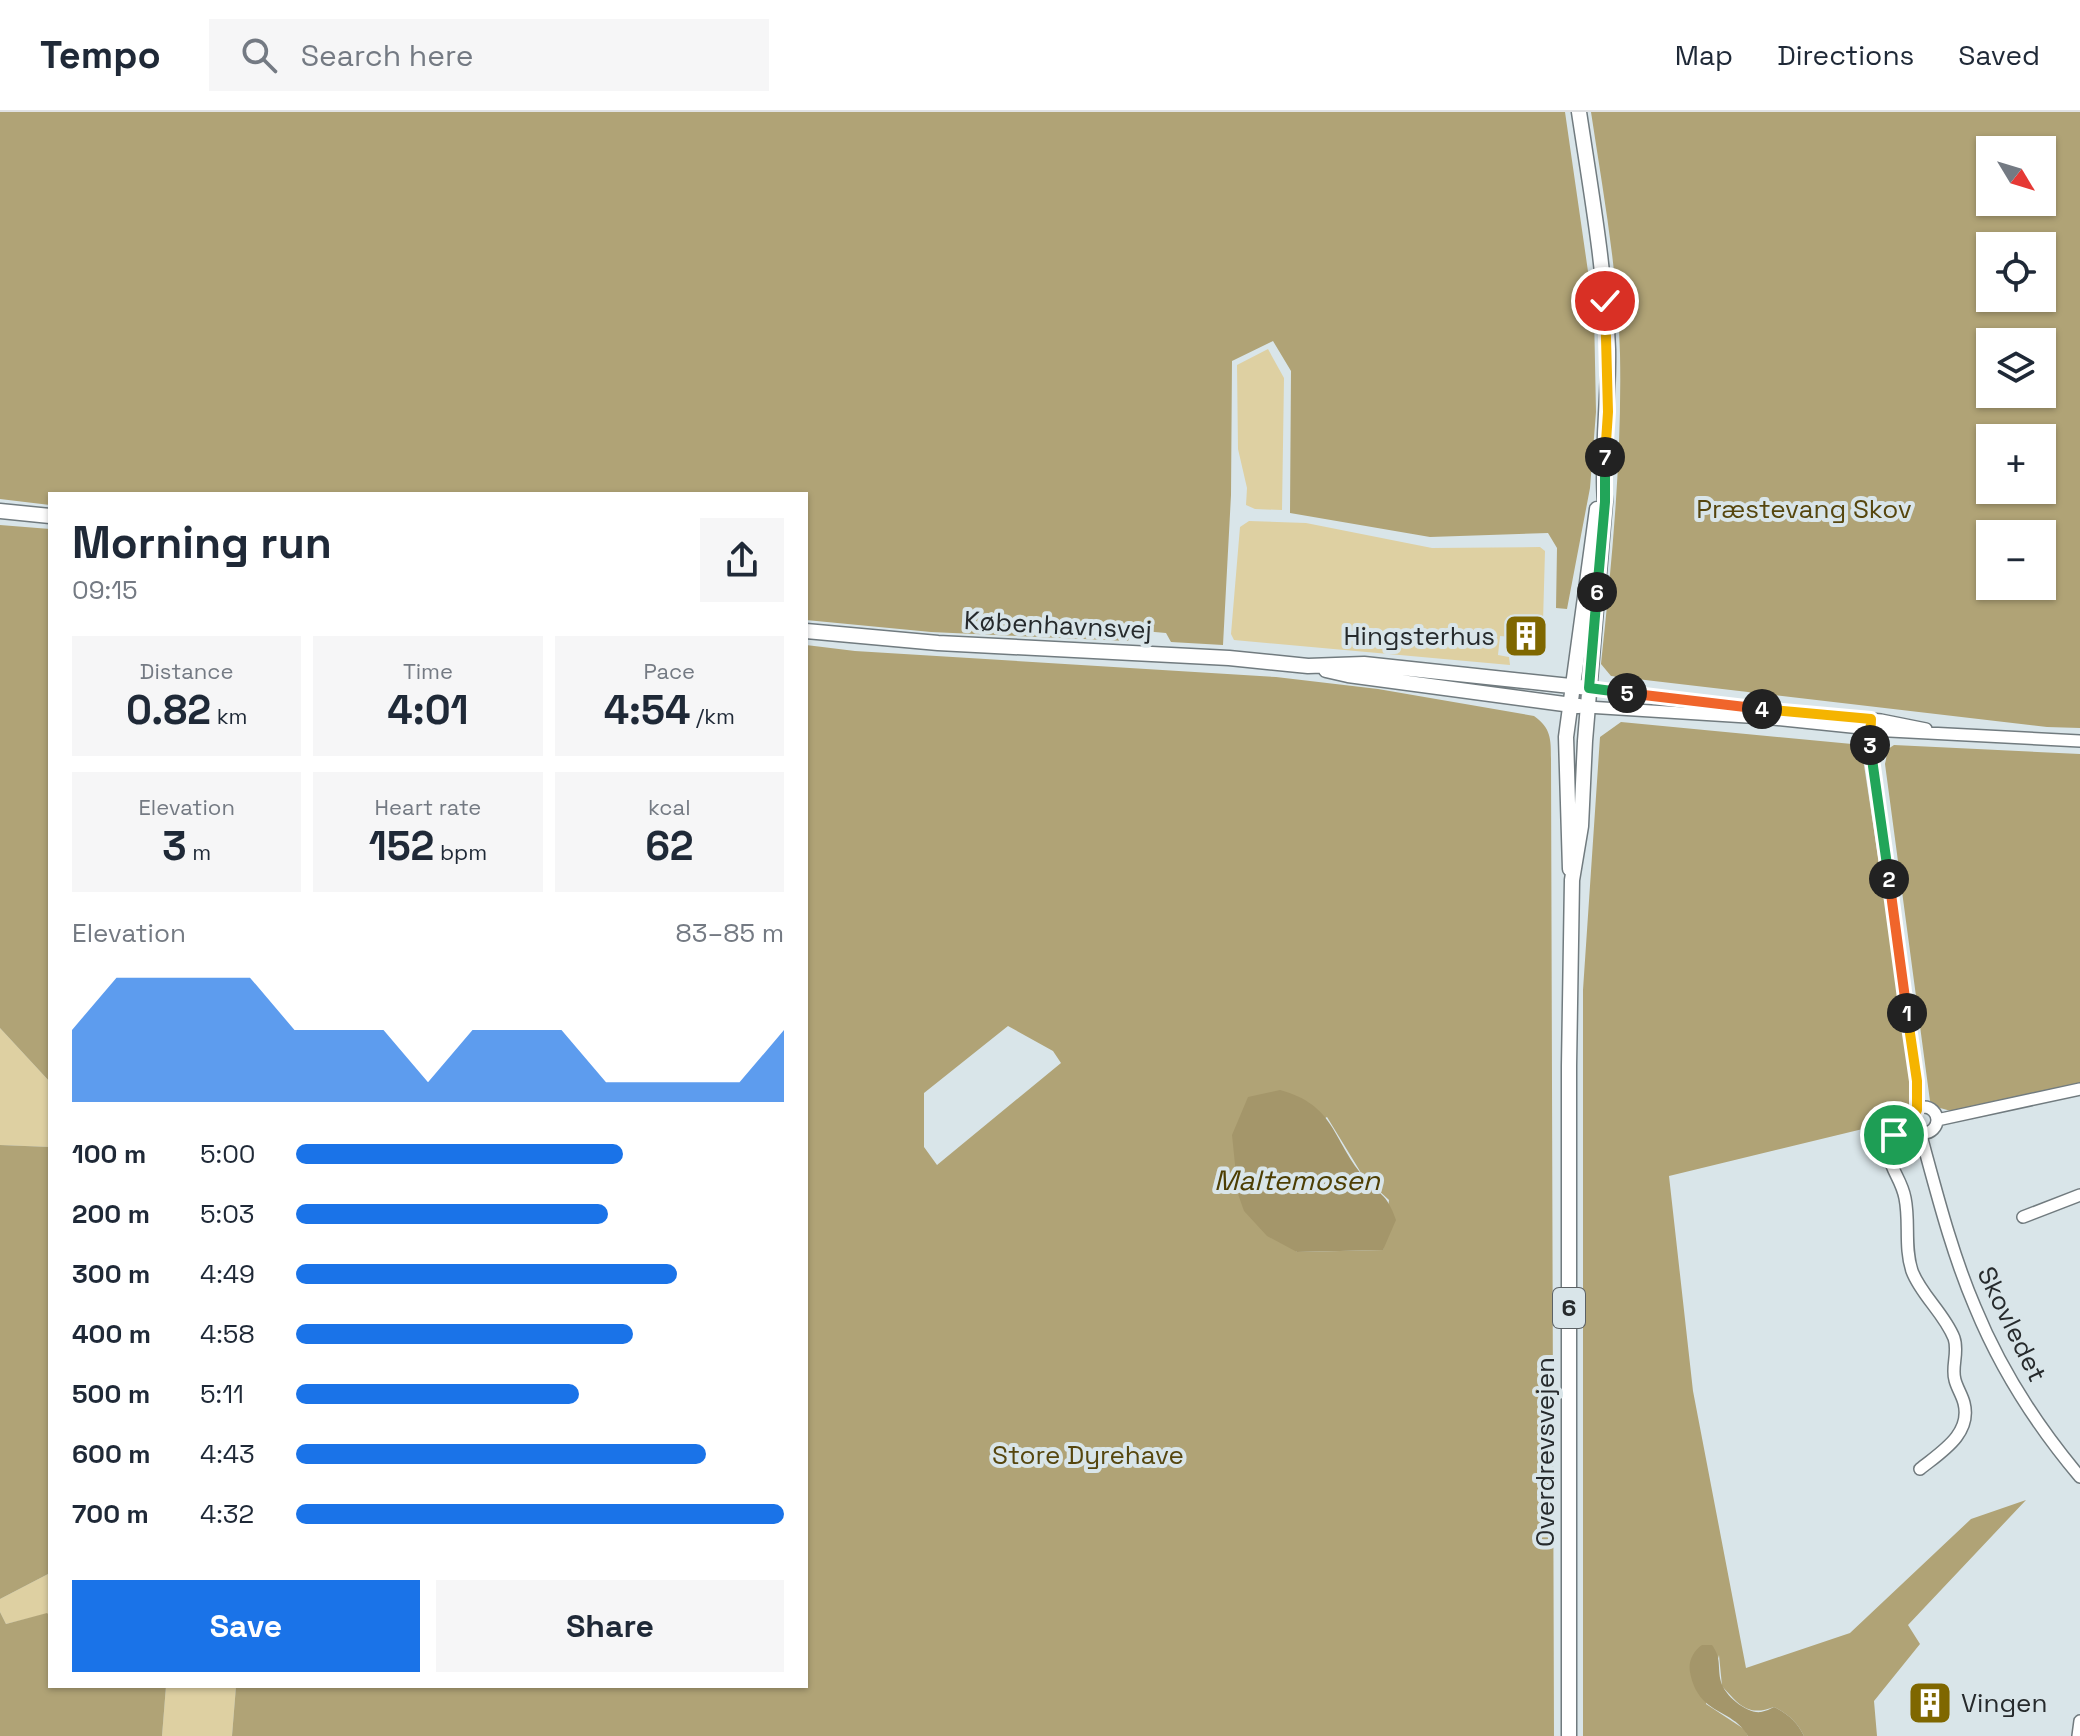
<!DOCTYPE html>
<meta charset="utf-8">
<style>
body{margin:0;font-family:"Space Grotesk",sans-serif;background:#f6f6f7;color:#1f2937;height:100vh;display:flex;flex-direction:column;font-size:30px;white-space:nowrap}
*{box-sizing:border-box;margin:0}
p{font-size:26px;color:#747a83}
.icon{flex:none;width:44px;height:44px;fill:none;stroke:currentColor;stroke-width:2;stroke-linecap:round;stroke-linejoin:round}
.map{position:relative;flex:1;overflow:hidden}
.sheet{position:absolute;left:48px;top:380px;width:760px;height:1196px;display:flex;flex-direction:column;background:#fff;border-radius:0px;box-shadow:0 2px 6px #0004}
.sheet>*{flex:none}
.needle{width:52px;rotate:128deg}
.controls{position:absolute;left:1976px;top:24px;display:grid;gap:16px}
.controls a{display:grid;place-items:center;width:80px;height:80px;border-radius:0px;background:#fff;box-shadow:0 2px 6px #0004;font-size:40px}
.pin{position:absolute;display:grid;place-items:center;width:68px;height:68px;color:#fff;margin:-34px;border:4px solid #fff;border-radius:50%;box-shadow:0 2px 8px #0007}
.km{position:absolute;width:40px;height:40px;margin:-20px;border-radius:50%;background:#222;color:#fff;font-size:22px;line-height:40px;text-align:center}
.round{display:grid;place-items:center;flex:none;width:84px;height:84px;border-radius:0px;background:#f6f6f7}
.head{display:flex;align-items:center;justify-content:space-between;height:136px;padding:0 24px}
h1{font-size:44px;font-weight:800;line-height:60px}
.stats{display:grid;grid-template-columns:repeat(3,1fr);gap:12px;height:136px;padding:8px 24px}
.stats div{display:grid;align-content:center;border-radius:0px;background:#f6f6f7;text-align:center}
.stats b{font-size:40px;font-weight:800}
.stats small{font-size:22px;font-weight:400}
.stats p{font-size:22px}
.chart{height:224px;padding:16px 24px}
.chart p{display:flex;justify-content:space-between}
.chart svg{width:100%;height:144px;margin-top:8px;fill:#1a73e8;opacity:.7}
.cta{display:flex;gap:16px;margin-top:auto;padding:16px 24px}
.cta a{flex:1;height:92px;border-radius:0px;background:#1a73e8;color:#fff;font-size:32px;font-weight:800;line-height:92px;text-align:center}
.cta a+a{background:#f6f6f7;color:#1f2937}
ul{padding:0 24px;list-style:none;font-size:26px}
li{display:grid;grid-template-columns:128px 96px 1fr;align-items:center;height:60px}
li i{height:20px;border-radius:10px;background:#1a73e8}
header{display:flex;align-items:center;gap:48px;box-sizing:border-box;height:112px;padding:0 40px;background:#fff;border-bottom:2px solid #e0e1e3}
header strong{font-size:38px}
nav{display:flex;gap:44px;margin-inline-start:auto;font-size:28px}
.search{width:560px;height:72px;background:#f6f6f7;display:flex;align-items:center;gap:20px;box-sizing:border-box;padding:0 28px;border-radius:0px;color:#747a83;font-size:30px}
.map>svg:first-child{display:block}
.green{fill:#ded0a2}
.forest{fill:#b0a376;fill-rule:evenodd}
.water{fill:#a4966a}
.lines{fill:none;stroke-linecap:round;stroke-linejoin:round}
.minor-casing{stroke:#717b7f;stroke-width:14}
.major-casing{stroke:#717b7f;stroke-width:17}
.minor{stroke:#fff;stroke-width:11}
.major{stroke:#fff;stroke-width:14}
.split-1-casing{stroke:#fff;stroke-width:16}
.split-2-casing{stroke:#fff;stroke-width:16}
.split-3-casing{stroke:#fff;stroke-width:16}
.split-4-casing{stroke:#fff;stroke-width:16}
.split-5-casing{stroke:#fff;stroke-width:16}
.split-6-casing{stroke:#fff;stroke-width:16}
.split-7-casing{stroke:#fff;stroke-width:16}
.split-8-casing{stroke:#fff;stroke-width:16}
.split-1{stroke:#f5b400;stroke-width:10}
.split-2{stroke:#f0652b;stroke-width:10}
.split-3{stroke:#22a559;stroke-width:10}
.split-4{stroke:#f5b400;stroke-width:10}
.split-5{stroke:#f0652b;stroke-width:10}
.split-6{stroke:#22a559;stroke-width:10}
.split-7{stroke:#22a559;stroke-width:10}
.split-8{stroke:#f5b400;stroke-width:10}
.labels{text-anchor:middle;stroke-width:8;stroke-linejoin:round;paint-order:stroke}
.shield{fill:#d9e5e9;stroke:#5c6265;stroke-width:2}
.shield-label{font-size:24px;font-weight:bold;fill:#262a2c}
.park-label{font-size:26px;fill:#56460e;stroke:#d9e5e9}
.street-label{font-size:26px;fill:#262a2c;stroke:#d9e5e9}
.poi-label{font-size:26px;fill:#262a2c;stroke:#d9e5e9;text-anchor:end}
.water-label{font-size:28px;font-style:italic;fill:#4d3e03;stroke:#d9e5e9}
</style>
<header>
<strong>Tempo</strong>
<div class="search"><svg class="icon" aria-label="search" viewBox="0 0 24 24"><circle cx="10" cy="10" r="6"/><path d="M15 15l6 6"/></svg>Search here</div>
<nav><a>Map</a><a>Directions</a><a>Saved</a></nav>
</header>
<div class="map">
<svg width="2080" height="1624" viewBox="0 0 2080 1624">
<rect width="100%" height="100%" fill="#d9e5e9"/>
<path class="green" d="M1268,237l16,29 -2,132 -27,-1 -9,-4 1,-17 -9,-39 -1,-84z
M1249,409l57,2 126,25 108,-1 5,4 -2,71 -12,-2 -2,6 -13,1 -4,10 -12,-1 -2,19 11,2 1,8 -276,-25 -3,-6 9,-107z
M0,916l50,54v65l-50,-2z
M50,1461v43l-4,-2 -40,10 -6,-12v-13z
M166,1574h70l-4,50h-70z"/>
<path class="forest" d="M0,0h1565l29,201 2,99 -6,76 -23,121 -11,-1 1,-60 -9,-15 -118,4 -140,-24 1,-142 -18,-30 -41,20 -1,134 -8,150 -52,-3 -5,-9 -34,-3 -4,11 -197,-9 -125,-12v-126h-756v11l-50,-6z
M1591,0h489v616l-33,-1 -436,-51 -10,-12c11,-103 21,-206 19,-310 -2,-81 -17,-162 -29,-242zM2042,38v52h-52v-52zM2042,134v52h-52v-52zM2042,230v52h-52v-52zM2042,326v52h-52v-52zM2042,422v52h-52v-52z
M0,413l50,4v553l-50,-54z
M806,533l49,6 421,26 102,12 156,27c17,12 17,23 17,43l3,977h-1322l4,-50h570zM1008,914l45,25 8,12 -124,102 -13,-18v-54zM1327,1005l36,59 26,24 -6,50 -86,2 -59,-58 -2,-24z
M1621,610l231,22 7,5 5,16 49,321 -1,19 -8,14 -235,57 24,215 53,277 104,-35 121,-114 55,-19 -118,125 12,19 -46,57 3,35h-73c-7,-14 -16,-22 -30,-29 -26,10 -35,-2 -52,-21l-3,-31 -13,49 38,25 4,7h-165v-746l17,-253z
M1894,633l186,9v329l-129,28 -11,-3 -10,-7 -45,-337 3,-15z
M0,1033l50,2v426l-50,26z
M0,1500l6,12 41,-11 3,3v70h116l-4,50h-162z"/>
<path class="water" d="M1280,978c55,15 52,49 83,86 16,20 23,15 33,44l-13,30 -86,2 -30,-16 -23,-25 -6,-17 -6,-59 16,-38z
M1702,1533h10c10,14 5,21 9,37 4,14 26,32 40,30 5,-1 9,-3 13,-5 14,7 23,15 30,29h-56c-15,-28 -50,-20 -58,-64 -2,-10 3,-21 12,-27z"/>
<g class="lines">
<g class="minor-casing">
<path id="minor" d="M1589,576l124,17 168,15 45,9
M1587,595l176,11 127,13 190,10
M1871,607l-2,20 48,342v29
M1911 1008a13 13 0 1 1 26 0a13 13 0 1 1-26 0Z
M1937,1008l143,-31
M1912,1012l-18,11c-13,29 6,37 11,63 5,24 -1,49 7,73 9,24 32,42 42,67 5,14 -3,29 1,42 2,8 7,15 9,23 8,31 -23,49 -44,66
M1920,1020c16,58 31,119 55,175 25,61 62,119 105,170
M2023,1105l57,-22
M2078,1624l2,-15"/>
</g>
<g class="major-casing">
<path id="major" d="M0,399l50,5
M806,519l132,12 291,15 79,8 56,-2 225,24
M1326,558l22,5 231,31
M1570,757l-4,-132 31,-228
M1569,1624v-670l3,-186 9,-54 4,-85 20,-239c-4,-50 4,-102 3,-153 -3,-79 -17,-158 -29,-237"/>
</g>
<use href="#minor" class="minor"/>
<use href="#major" class="major"/>
</g>
<g class="lines">
<g class="split-1-casing">
<path id="split-1" d="M1894,1023l18,-11v-7l5,-7v-29l-10,-68"/>
</g>
<g class="split-2-casing">
<path id="split-2" d="M1889,767l18,134"/>
</g>
<g class="split-3-casing">
<path id="split-3" d="M1870,633l19,134"/>
</g>
<g class="split-4-casing">
<path id="split-4" d="M1762,597l109,10 -1,26"/>
</g>
<g class="split-5-casing">
<path id="split-5" d="M1627,581l135,16"/>
</g>
<g class="split-6-casing">
<path id="split-6" d="M1597,480l-8,96 38,5"/>
</g>
<g class="split-7-casing">
<path id="split-7" d="M1597,480l8,-90v-45"/>
</g>
<g class="split-8-casing">
<path id="split-8" d="M1605,189l3,111 -3,45"/>
</g>
<use href="#split-1" class="split-1"/>
<use href="#split-2" class="split-2"/>
<use href="#split-3" class="split-3"/>
<use href="#split-4" class="split-4"/>
<use href="#split-5" class="split-5"/>
<use href="#split-6" class="split-6"/>
<use href="#split-7" class="split-7"/>
<use href="#split-8" class="split-8"/>
</g>
<defs>
<g id="building-square" transform="scale(2.3)"><rect x="-9" y="-9" width="18" height="18" rx="4" fill="#7f6700" stroke="#d9e5e9"/><path d="M-4-6H4V6H1V3H-1V6H-4ZM-2.5-4.3h1.7v1.8h-1.7ZM.8-4.3h1.7v1.8H.8ZM-2.5-1h1.7V.8h-1.7ZM.8-1h1.7V.8H.8Z" fill="#fff"/></g>
</defs>
<g fill-rule="evenodd">
<use href="#building-square" x="1526" y="524"/>
<use href="#building-square" x="1930" y="1591"/>
</g>
<g class="labels">
<rect class="shield" x="1553" y="1176" width="32" height="40" rx="6"/>
<g class="shield-label">
<text x="1569" y="1204">6</text>
</g>
<g class="park-label">
<text x="1804" y="406">Præstevang Skov</text>
<text x="1088" y="1352">Store Dyrehave</text>
</g>
<g class="street-label">
<text transform="translate(1058 513) rotate(3)" y="9">Københavnsvej</text>
<text transform="translate(2012 1212) rotate(64)" y="9">Skovledet</text>
<text transform="translate(1545 1340) rotate(-90)" y="9">Overdrevsvejen</text>
</g>
<g class="poi-label">
<text x="1495" y="533">Hingsterhus</text>
<text x="1961" y="1600" text-anchor="start">Vingen</text>
</g>
<g class="water-label">
<text x="1297" y="1078">Maltemosen</text>
</g>
</g>
</svg>
<div class="controls">
<a><svg class="needle" viewBox="-14 -14 28 28"><path d="M0-13l5 13h-10z" fill="#e53935"/><path d="M0 13l5-13h-10z" fill="#747a83"/></svg></a>
<a><svg class="icon" aria-label="locate" viewBox="0 0 24 24"><circle cx="12" cy="12" r="6"/><path d="M12 2v4M12 18v4M2 12h4M18 12h4"/></svg></a>
<a><svg class="icon" aria-label="layers" viewBox="0 0 24 24"><path d="M12 4l9 5-9 5-9-5zM3 14l9 5 9-5"/></svg></a>
<a>+</a>
<a>−</a>
</div>
<div class="pin" style="left:1894px;top:1023px;background:#1e9e55"><svg class="icon" aria-label="arrive" viewBox="0 0 24 24"><path d="M6 21V4h12l-3 4 3 4H6"/></svg></div>
<div class="pin" style="left:1605px;top:189px;background:#d93025"><svg class="icon" aria-label="check" viewBox="0 0 24 24"><path d="M5 12l5 5 9-10"/></svg></div>
<b class="km" style="left:1907px;top:901px">1</b>
<b class="km" style="left:1889px;top:767px">2</b>
<b class="km" style="left:1870px;top:633px">3</b>
<b class="km" style="left:1762px;top:597px">4</b>
<b class="km" style="left:1627px;top:581px">5</b>
<b class="km" style="left:1597px;top:480px">6</b>
<b class="km" style="left:1605px;top:345px">7</b>
<section class="sheet">
<div class="head"><div><h1>Morning run</h1><p>09:15</p></div><a class="round"><svg class="icon" aria-label="share" viewBox="0 0 24 24"><path d="M12 15V3M7 8l5-5 5 5M5 13v7h14v-7"/></svg></a></div>
<div class="stats">
<div><p>Distance</p><b>0.82<small> km</small></b></div>
<div><p>Time</p><b>4:01</b></div>
<div><p>Pace</p><b>4:54<small> /km</small></b></div>
</div>
<div class="stats">
<div><p>Elevation</p><b>3<small> m</small></b></div>
<div><p>Heart rate</p><b>152<small> bpm</small></b></div>
<div><p>kcal</p><b>62</b></div>
</div>
<div class="chart"><p><span>Elevation</span>83–85 m</p>
<svg viewBox="0 0 160 44" preserveAspectRatio="none"><path d="M0 44V22L10 6L20 6L30 6L40 6L50 22L60 22L70 22L80 38L90 22L100 22L110 22L120 38L130 38L140 38L150 38L160 22V44z"/></svg>
</div>
<ul>
<li><b>100 m</b>5:00<i style="width:67%"></i></li>
<li><b>200 m</b>5:03<i style="width:64%"></i></li>
<li><b>300 m</b>4:49<i style="width:78%"></i></li>
<li><b>400 m</b>4:58<i style="width:69%"></i></li>
<li><b>500 m</b>5:11<i style="width:58%"></i></li>
<li><b>600 m</b>4:43<i style="width:84%"></i></li>
<li><b>700 m</b>4:32<i style="width:100%"></i></li>
</ul>
<div class="cta"><a>Save</a><a>Share</a></div>
</section>
</div>
